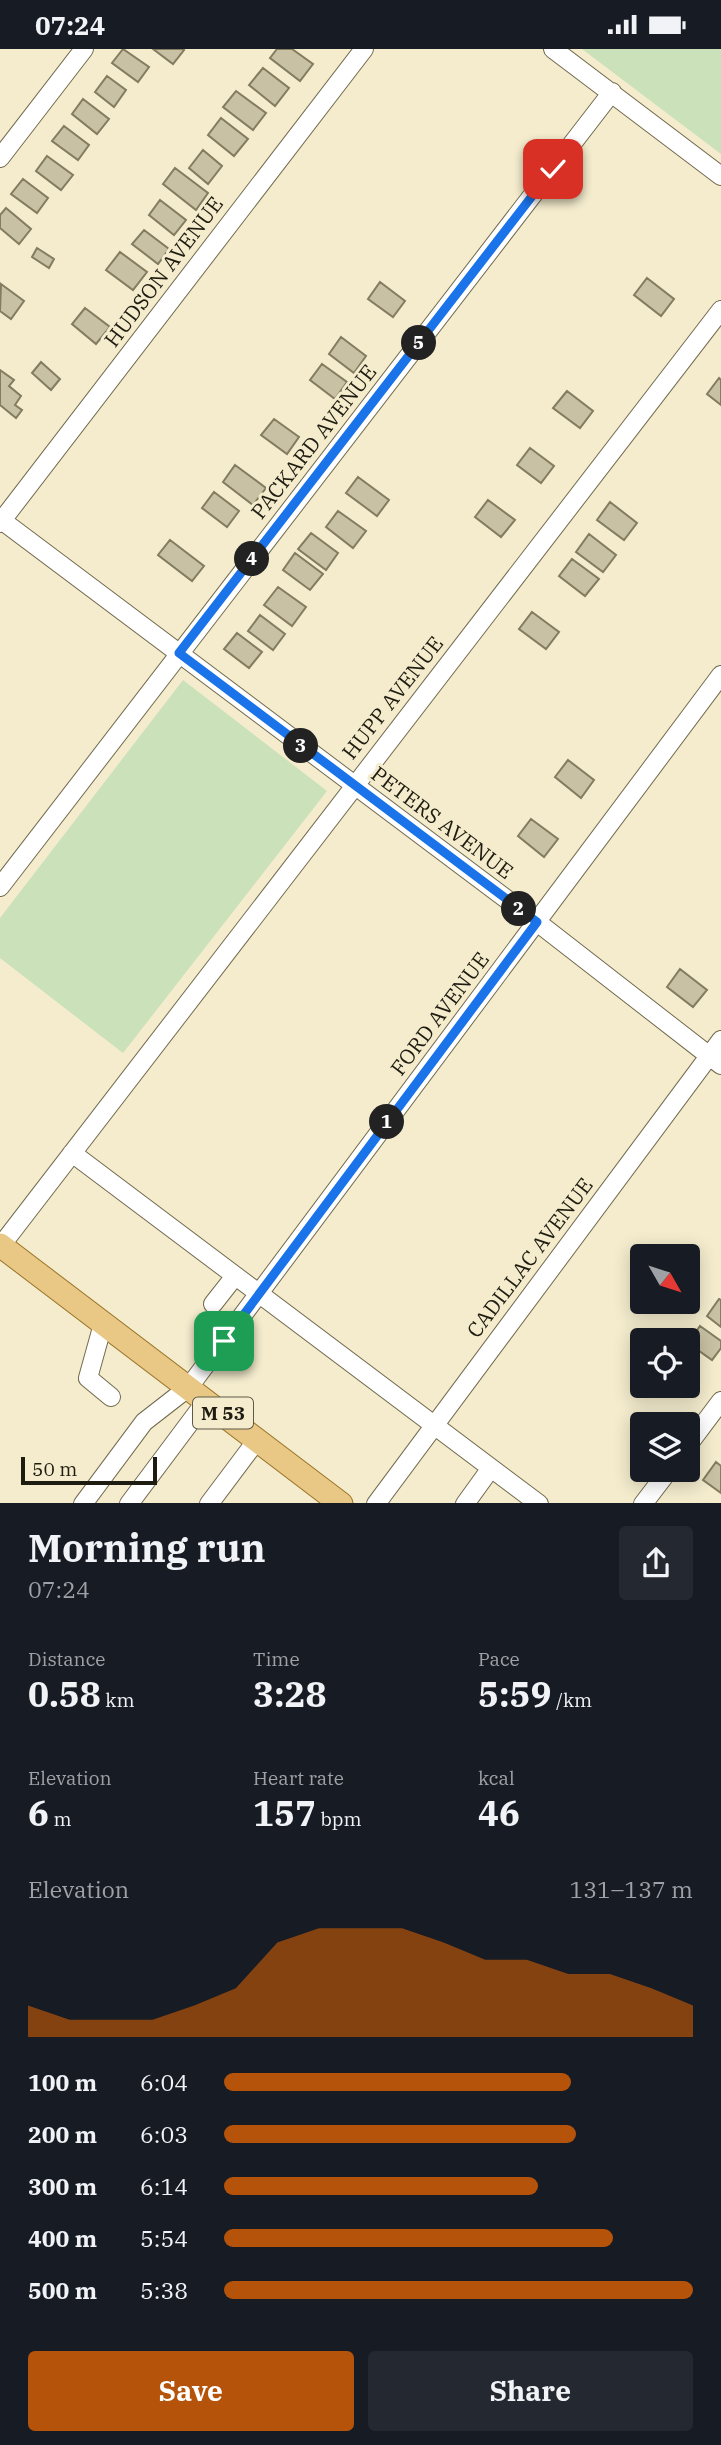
<!DOCTYPE html>
<meta charset="utf-8">
<style>
body{margin:0;font-family:"IBM Plex Serif",serif;background:#242831;color:#f1f3f6;height:100vh;display:flex;flex-direction:column;font-size:26px;white-space:nowrap}
*{box-sizing:border-box;margin:0}
p{font-size:23px;color:#9ea1a6}
.icon{flex:none;width:38px;height:38px;fill:none;stroke:currentColor;stroke-width:2;stroke-linecap:round;stroke-linejoin:round}
.map{position:relative;height:1454px;overflow:hidden}
.details{display:flex;flex-direction:column;background:#171b24;flex:1}
.details>*{flex:none}
.needle{width:46px;rotate:129deg}
.fabs{position:absolute;left:630px;top:1195px;display:grid;gap:14px}
.fabs a{display:grid;place-items:center;width:70px;height:70px;border-radius:7px;background:#171b24;box-shadow:0 4px 18px #0003;font-size:35px}
.scale{position:absolute;left:21px;bottom:18px;width:136px;box-sizing:border-box;padding-left:7px;border:4px solid #1e1b10;border-top:0;font-size:19px;line-height:24px;white-space:nowrap;color:#1e1b10;-webkit-text-stroke:5px #f4eccd;paint-order:stroke}
.pin{position:absolute;display:grid;place-items:center;width:60px;height:60px;color:#fff;margin:-30px;border-radius:14px;box-shadow:0 4px 10px #0006}
.km{position:absolute;width:35px;height:35px;margin:-18px;border-radius:50%;background:#222;color:#fff;font-size:19px;line-height:35px;text-align:center}
.round{display:grid;place-items:center;flex:none;width:74px;height:74px;border-radius:7px;background:#242831}
.headline{display:flex;align-items:center;justify-content:space-between;height:119px;padding:0 28px}
h1{font-size:38px;font-weight:700;line-height:52px}
.metrics{display:grid;grid-template-columns:repeat(3,1fr);gap:10px;height:119px;padding:7px 28px}
.metrics div{display:grid;align-content:center}
.metrics b{font-size:35px;font-weight:700}
.metrics small{font-size:19px;font-weight:400}
.metrics p{font-size:19px}
.chart{height:196px;padding:14px 28px}
.chart p{display:flex;justify-content:space-between}
.chart svg{width:100%;height:126px;margin-top:7px;fill:#b45309;opacity:.7}
.action{display:flex;gap:14px;margin-top:auto;padding:14px 28px}
.action a{flex:1;height:80px;border-radius:7px;background:#b45309;color:#fff;font-size:28px;font-weight:700;line-height:80px;text-align:center}
.action a+a{background:#242831;color:#f1f3f6}
ul{padding:0 28px;list-style:none;font-size:23px}
li{display:grid;grid-template-columns:112px 84px 1fr;align-items:center;height:52px}
li i{height:18px;border-radius:9px;background:#b45309}
.status{display:flex;justify-content:space-between;align-items:center;height:49px;padding:0 35px;background:#171b24;direction:ltr}
.status svg{height:19px;fill:currentColor}
.map>svg:first-child{display:block}
.green{fill:#cae1b9}
.building{fill:#c9c1a3;stroke:#837c60;stroke-width:2}
.lines{fill:none;stroke-linecap:round;stroke-linejoin:round}
.minor-casing{stroke:#726b4f;stroke-width:20}
.major-casing{stroke:#997428;stroke-width:25}
.minor{stroke:#fff;stroke-width:18}
.major{stroke:#e9c886;stroke-width:23}
.route-casing{stroke:#fff;stroke-width:14}
.route{stroke:#1a73e8;stroke-width:9}
.labels{text-anchor:middle;stroke-width:6;stroke-linejoin:round;paint-order:stroke}
.shield{fill:#f4eccd;stroke:#5e5a49;stroke-width:2}
.shield-label{font-size:19px;font-weight:bold;fill:#1e1b10}
.street-label{font-size:21px;fill:#1e1b10;stroke:#f4eccd}
</style>
<div class="status"><b>07:24</b><svg viewBox="0 0 49 12"><path d="M0 12V9h3v3zM5 12V6h3v6zM10 12V3h3v9zM15 12V0h3v12zM26 1h20v11H26zM47 4h2v5h-2z"/></svg></div>
<div class="map">
<svg width="721" height="1455" viewBox="0 0 721 1455">
<rect width="100%" height="100%" fill="#f4eccd"/>
<path class="green" d="M582,0h139v105z
M183,631l144,111 -204,262 -123,-95v-40z"/>
<path class="building" d="M123,0l26,18 -11,15 -26,-19z
M153,0h29l2,1 -11,14z
M277,0h15l21,15 -13,17 -30,-23z
M263,19l26,20 -14,18 -26,-21z
M107,27l19,14 -12,17 -19,-15z
M236,42l30,22 -13,17 -30,-23z
M83,50l26,20 -12,15 -25,-20z
M221,69l27,21 -14,17 -26,-21z
M64,77l25,19 -11,15 -26,-19z
M203,101l19,16 -14,18 -19,-16z
M47,107l26,19 -12,15 -25,-19z
M175,119l33,25 -12,17 -33,-26z
M23,130l25,19 -11,15 -26,-19z
M160,151l26,20 -12,15 -25,-20z
M6,159l25,21 -12,15 -19,-16v-13z
M144,181l25,19 -11,15 -26,-20z
M37,199l17,11 -5,9 -17,-11z
M120,203l27,20 -14,18 -27,-20z
M647,229l27,21 -13,17 -27,-21z
M380,233l25,19 -12,16 -25,-18z
M1,235l23,17 -13,18 -11,-8z
M85,259l25,19 -14,17 -24,-20z
M341,288l25,19 -12,17 -25,-19z
M41,313l19,17 -9,11 -19,-17z
M322,315l25,18 -12,17 -25,-19z
M0,321l14,10 -5,6 12,10 -6,9 7,5 -6,8 -16,-13z
M719,329l2,2v25l-14,-11z
M567,342l26,20 -13,17 -27,-20z
M274,370l25,18 -12,17 -26,-19z
M530,399l24,18 -13,17 -24,-18z
M235,416l31,23 -13,17 -30,-23z
M358,428l31,23 -12,16 -31,-23z
M214,443l25,19 -12,16 -25,-19z
M488,451l27,20 -14,17 -26,-20z
M610,453l27,21 -13,17 -27,-20z
M338,462l28,20 -13,17 -27,-21z
M311,484l27,20 -12,17 -28,-21z
M589,485l27,21 -13,17 -27,-20z
M170,491l34,26 -12,15 -34,-26z
M295,504l28,21 -13,16 -27,-20z
M572,510l27,20 -14,17 -26,-20z
M278,538l28,20 -14,19 -28,-21z
M532,563l27,20 -13,17 -27,-20z
M260,566l25,19 -12,16 -25,-19z
M237,584l25,19 -13,16 -25,-19z
M568,711l26,20 -13,18 -26,-21z
M531,770l27,20 -14,18 -26,-21z
M680,920l27,21 -14,17 -26,-20z
M719,1250l2,1v27l-14,-11z
M700,1277l21,15v7l-9,12 -24,-17z
M716,1413l5,4v27l-18,-13z"/>
<g class="lines">
<g class="minor-casing">
<path id="minor" d="M553,0l168,127
M0,109l84,-109
M0,470l537,403 184,143
M0,474l364,-474
M0,838l612,-795
M72,1104l467,351
M0,1198l721,-937
M213,1255l22,-28
M103,1275l-15,54 23,19
M688,1396l33,-44
M83,1455l61,-82 45,-35 532,-712
M129,1455l77,-103
M209,1455l48,-64
M376,1455l345,-464
M465,1455l26,-36
M643,1455l26,-34"/>
</g>
<g class="major-casing">
<path id="major" d="M0,1196l341,259"/>
</g>
<use href="#minor" class="minor"/>
<use href="#major" class="major"/>
</g>
<g class="lines">
<g class="route-casing">
<path id="route" d="M224,1292l313,-419 -358,-269 374,-484"/>
</g>
<use href="#route" class="route"/>
</g>
<g class="labels">
<rect class="shield" x="193" y="1348.5" width="60" height="31" rx="5"/>
<g class="shield-label">
<text x="223" y="1371">M 53</text>
</g>
<g class="street-label">
<text transform="translate(164 223) rotate(-53)" y="7">HUDSON AVENUE</text>
<text transform="translate(314 393) rotate(-52)" y="7">PACKARD AVENUE</text>
<text transform="translate(393 649) rotate(-52)" y="7">HUPP AVENUE</text>
<text transform="translate(442 774) rotate(37)" y="7">PETERS AVENUE</text>
<text transform="translate(440 965) rotate(-53)" y="7">FORD AVENUE</text>
<text transform="translate(530 1209) rotate(-53)" y="7">CADILLAC AVENUE</text>
</g>
</g>
</svg>
<div class="fabs">
<a><svg class="needle" viewBox="-14 -14 28 28"><path d="M0-13l5 13h-10z" fill="#e53935"/><path d="M0 13l5-13h-10z" fill="#9ea1a6"/></svg></a>
<a><svg class="icon" aria-label="locate" viewBox="0 0 24 24"><circle cx="12" cy="12" r="6"/><path d="M12 2v4M12 18v4M2 12h4M18 12h4"/></svg></a>
<a><svg class="icon" aria-label="layers" viewBox="0 0 24 24"><path d="M12 4l9 5-9 5-9-5zM3 14l9 5 9-5"/></svg></a>
</div>
<div class="scale">50 m</div>
<div class="pin" style="left:224px;top:1292px;background:#1e9e55"><svg class="icon" aria-label="arrive" viewBox="0 0 24 24"><path d="M6 21V4h12l-3 4 3 4H6"/></svg></div>
<div class="pin" style="left:553px;top:120px;background:#d93025"><svg class="icon" aria-label="check" viewBox="0 0 24 24"><path d="M5 12l5 5 9-10"/></svg></div>
<b class="km" style="left:387px;top:1073px">1</b>
<b class="km" style="left:519px;top:860px">2</b>
<b class="km" style="left:301px;top:697px">3</b>
<b class="km" style="left:252px;top:510px">4</b>
<b class="km" style="left:419px;top:294px">5</b>
</div>
<section class="details">
<div class="headline"><div><h1>Morning run</h1><p>07:24</p></div><a class="round"><svg class="icon" aria-label="share" viewBox="0 0 24 24"><path d="M12 15V3M7 8l5-5 5 5M5 13v7h14v-7"/></svg></a></div>
<div class="metrics">
<div><p>Distance</p><b>0.58<small> km</small></b></div>
<div><p>Time</p><b>3:28</b></div>
<div><p>Pace</p><b>5:59<small> /km</small></b></div>
</div>
<div class="metrics">
<div><p>Elevation</p><b>6<small> m</small></b></div>
<div><p>Heart rate</p><b>157<small> bpm</small></b></div>
<div><p>kcal</p><b>46</b></div>
</div>
<div class="chart"><p><span>Elevation</span>131–137 m</p>
<svg viewBox="0 0 160 44" preserveAspectRatio="none"><path d="M0 44V33L10 38L20 38L30 38L40 33L50 27L60 11L70 6L80 6L90 6L100 11L110 17L120 17L130 22L140 22L150 27L160 33V44z"/></svg>
</div>
<ul>
<li><b>100 m</b>6:04<i style="width:74%"></i></li>
<li><b>200 m</b>6:03<i style="width:75%"></i></li>
<li><b>300 m</b>6:14<i style="width:67%"></i></li>
<li><b>400 m</b>5:54<i style="width:83%"></i></li>
<li><b>500 m</b>5:38<i style="width:100%"></i></li>
</ul>
<div class="action"><a>Save</a><a>Share</a></div>
</section>
